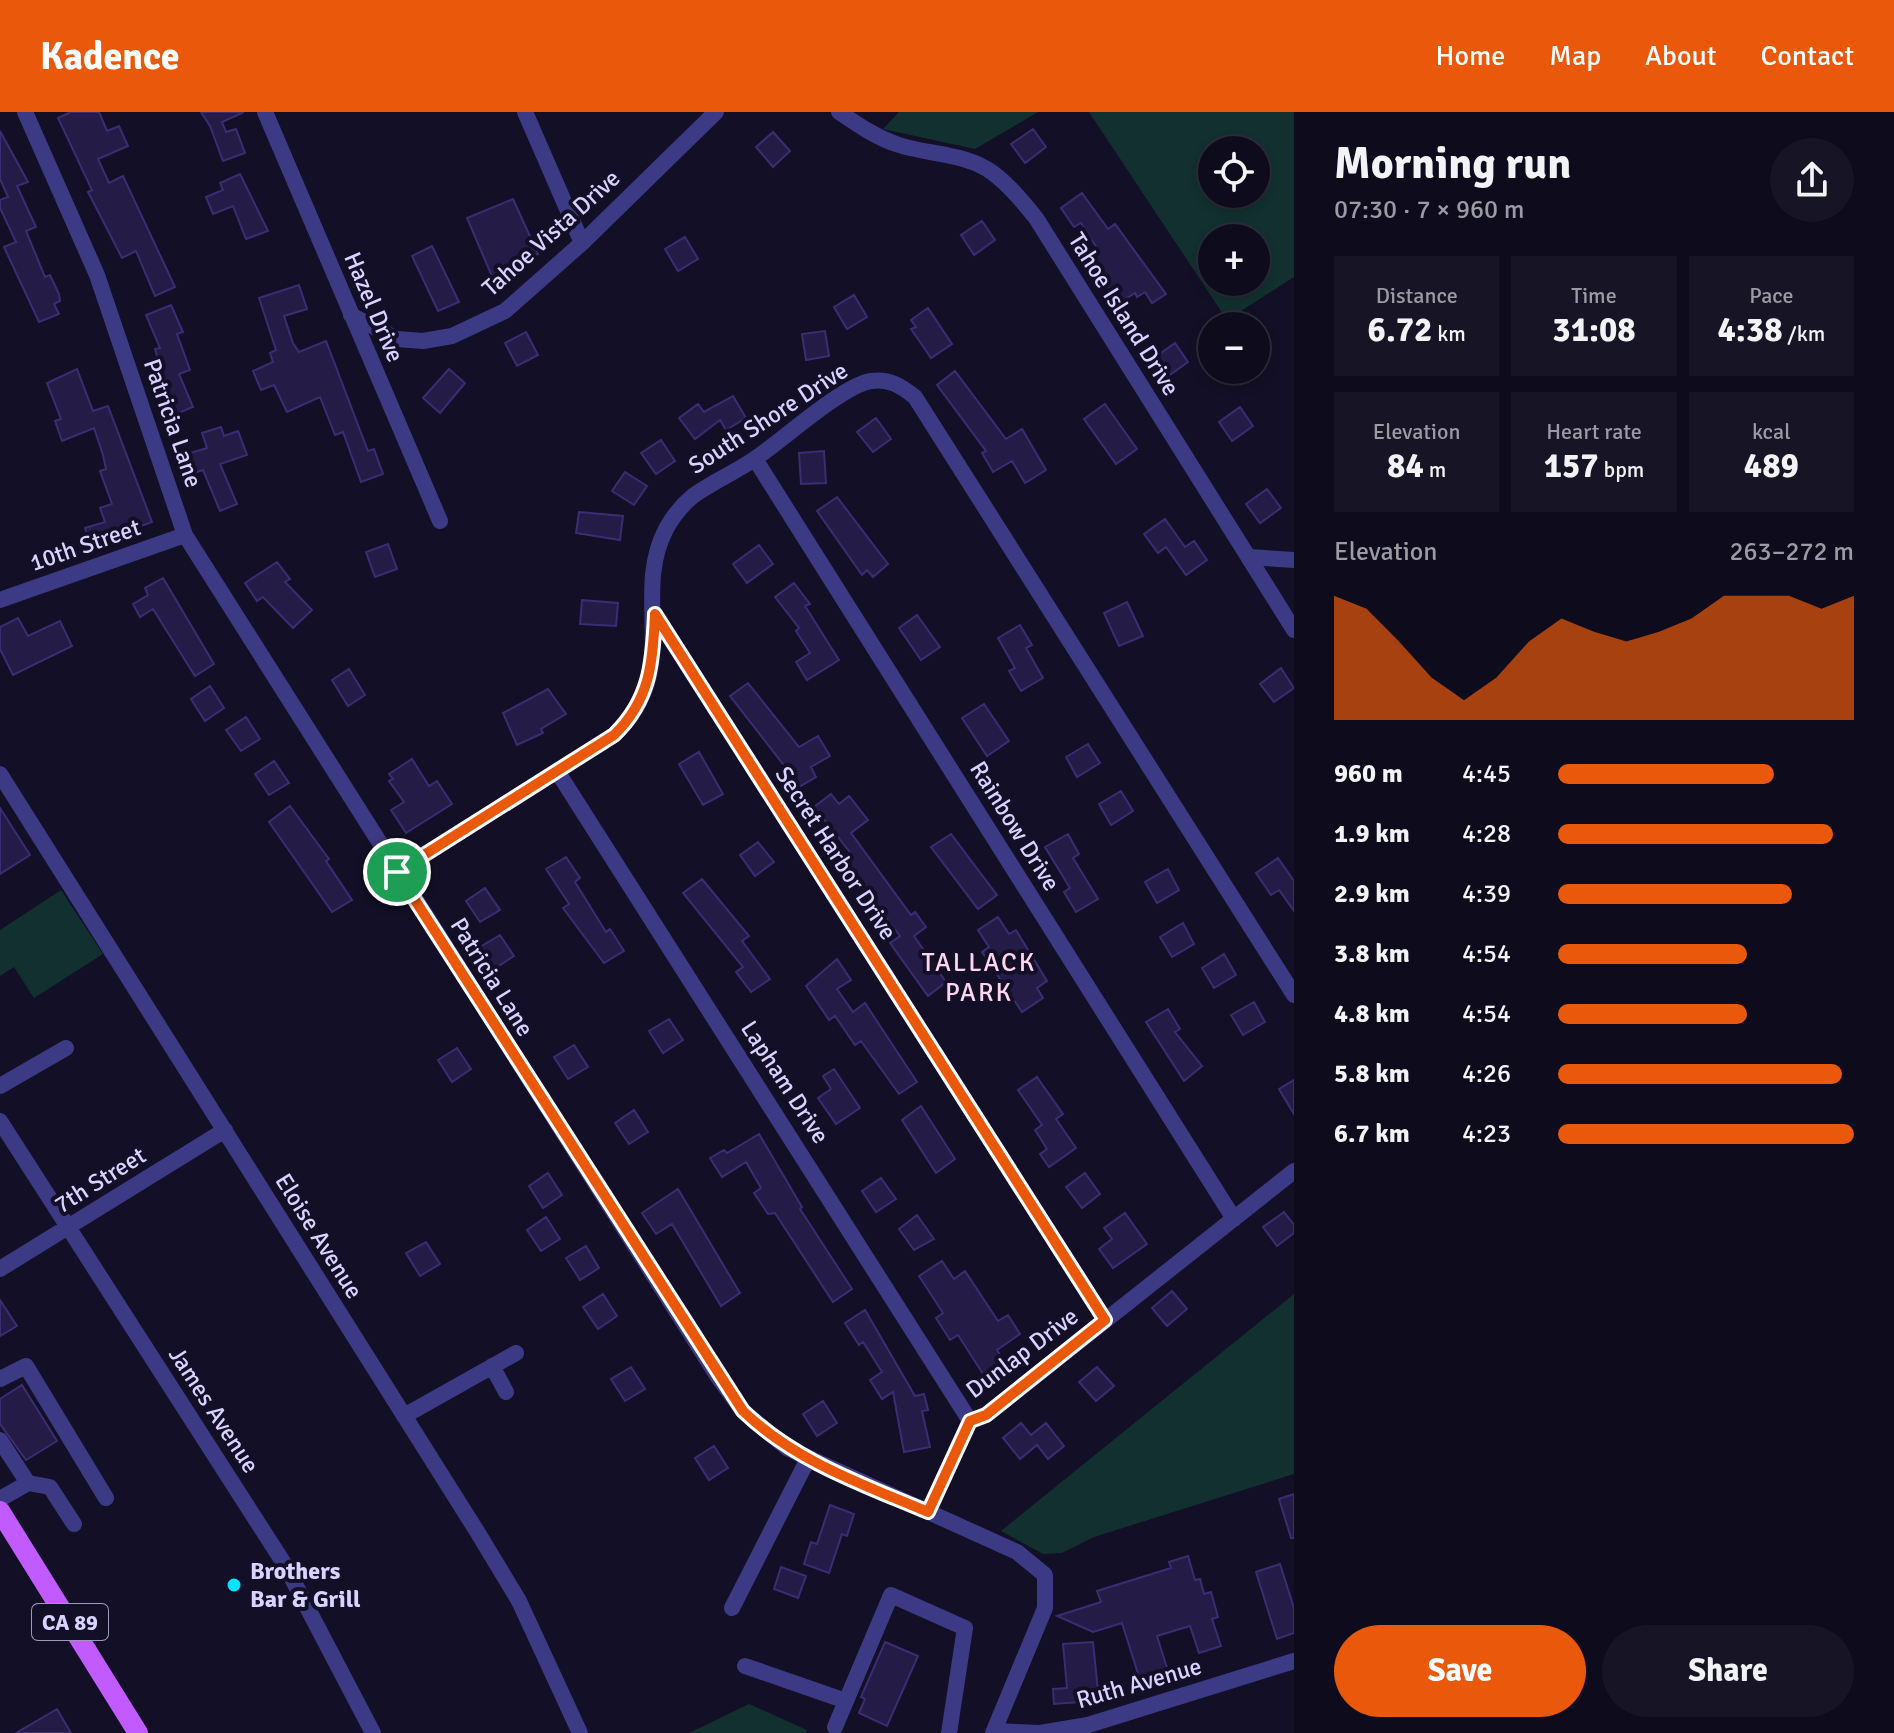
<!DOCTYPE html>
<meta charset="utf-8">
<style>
body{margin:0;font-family:Signika,sans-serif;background:#171425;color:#f1f3f6;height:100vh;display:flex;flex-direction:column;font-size:30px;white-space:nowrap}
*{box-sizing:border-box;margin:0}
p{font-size:26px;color:#9b9ba3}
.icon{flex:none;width:44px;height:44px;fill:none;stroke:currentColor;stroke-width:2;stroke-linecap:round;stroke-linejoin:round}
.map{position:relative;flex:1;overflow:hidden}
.drawer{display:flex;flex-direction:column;background:#0e0b1c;width:600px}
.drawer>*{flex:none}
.tools{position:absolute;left:1198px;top:24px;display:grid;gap:16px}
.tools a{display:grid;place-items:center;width:72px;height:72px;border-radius:50%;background:#0e0b1c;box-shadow:0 4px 12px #0003,0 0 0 2px #2e2b3b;font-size:40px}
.pin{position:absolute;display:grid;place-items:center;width:68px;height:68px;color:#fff;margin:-34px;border:4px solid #fff;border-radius:50%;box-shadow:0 2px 8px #0007}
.round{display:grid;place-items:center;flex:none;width:84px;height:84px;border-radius:42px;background:#171425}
.summary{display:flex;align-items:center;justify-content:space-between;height:136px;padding:0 40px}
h1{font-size:44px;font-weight:700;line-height:60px}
.figures{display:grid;grid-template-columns:repeat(3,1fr);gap:12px;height:136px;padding:8px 40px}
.figures div{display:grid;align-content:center;border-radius:0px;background:#171425;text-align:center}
.figures b{font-size:34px;font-weight:700}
.figures small{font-size:22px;font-weight:400}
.figures p{font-size:22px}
.chart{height:224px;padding:16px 40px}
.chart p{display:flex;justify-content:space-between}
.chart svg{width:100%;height:144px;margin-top:8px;fill:#ea580c;opacity:.7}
.button{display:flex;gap:16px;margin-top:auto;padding:16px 40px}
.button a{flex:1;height:92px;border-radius:48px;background:#ea580c;color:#fff;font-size:32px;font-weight:700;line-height:92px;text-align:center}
.button a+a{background:#171425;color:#f1f3f6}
ul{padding:0 40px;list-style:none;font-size:26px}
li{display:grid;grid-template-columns:128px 96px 1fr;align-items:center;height:60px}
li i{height:20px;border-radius:10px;background:#ea580c}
header{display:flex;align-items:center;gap:48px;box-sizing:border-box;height:112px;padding:0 40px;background:#ea580c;color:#fff}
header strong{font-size:38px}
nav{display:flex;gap:44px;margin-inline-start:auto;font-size:28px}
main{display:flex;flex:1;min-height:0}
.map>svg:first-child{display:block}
.green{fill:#12302f;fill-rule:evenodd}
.building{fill:#241b47;stroke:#3b2d73;stroke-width:2}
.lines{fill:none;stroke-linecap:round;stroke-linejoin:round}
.minor{stroke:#3d3a85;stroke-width:16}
.major{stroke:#c25bff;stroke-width:20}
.route-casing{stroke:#fff;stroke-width:16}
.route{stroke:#ea580c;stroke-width:10}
.poi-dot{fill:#00e5ff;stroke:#130f26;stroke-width:3}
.labels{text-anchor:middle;stroke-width:8;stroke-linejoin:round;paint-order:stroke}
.shield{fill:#130f26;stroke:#9e99be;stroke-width:2}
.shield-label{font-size:22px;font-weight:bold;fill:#d9d4ff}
.street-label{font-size:24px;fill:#d9d4ff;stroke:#130f26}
.poi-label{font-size:24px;font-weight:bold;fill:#d9d4ff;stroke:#130f26;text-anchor:start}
.neighbourhood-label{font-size:26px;letter-spacing:2px;fill:#ffd6f0;stroke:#130f26}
</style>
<header>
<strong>Kadence</strong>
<nav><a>Home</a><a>Map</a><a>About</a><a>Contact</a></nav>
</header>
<main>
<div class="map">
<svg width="1294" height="1621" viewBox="0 0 1294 1621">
<rect width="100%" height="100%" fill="#130f26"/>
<path class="green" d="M899,0h139l-63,37 -92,-20z
M1089,0h205v165l-67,43zM1212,38h44v44h-44zM1212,126h44v44h-44z
M61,778l42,64 -69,44 -20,-31 -14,9v-46z
M1294,1182v180l-200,63 -32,16 -19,1 -42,-23z
M749,1592l58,26 -1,3h-117z"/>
<path class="building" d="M71,0h28l8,19 12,-5 9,20 -30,13 11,24 14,-7 52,111 -20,9 -19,-45 -14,7 -34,-66 4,-2 -34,-72z
M201,0h43l-22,10 4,10 10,-3 9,24 -22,8 -13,-35z
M1033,17l13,18 -21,16 -14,-19z
M0,19l28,51 -11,4 19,41 -10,4 19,46 5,-2 9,19 1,7 -6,3 5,10 -20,8 -35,-75 12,-5 -16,-34v-8l8,-3 -8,-18z
M773,20l17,19 -17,16 -17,-20z
M240,62l28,57 -22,8 -13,-33 -20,8 -7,-17 17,-7 -3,-7z
M1082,81l26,36 7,-5 51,70 -14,9 -7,-11 -8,5 -2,-4 -16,10 -32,-48 10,-7 -16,-25 -7,4 -13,-19z
M513,87l25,55 -27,12 3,7 -20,8 -27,-63z
M982,109l13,19 -21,15 -13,-20z
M685,125l13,22 -20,12 -13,-22z
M432,134l27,56 -21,9 -26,-55z
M299,173l8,24 -23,7 9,27 6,9 27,-11 42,110 6,-2 9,25 -22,8 -18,-50 -8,3 -15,-38 -33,15 -13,-27 -13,5 -8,-19 20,-9 -3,-9 6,-3 -17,-52z
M854,183l13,22 -20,12 -13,-22z
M171,193l12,27 -6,2 13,36 -11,4 14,33 -19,8 -19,-66 5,-1 -14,-33z
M928,196l24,36 -21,14 -20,-29 5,-2 -5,-7z
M825,219l4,25 -23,4 -4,-26z
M526,220l12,23 -21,11 -12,-23z
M1175,231l13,19 -21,15 -13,-19z
M77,257l16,42 15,-5 44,116 -62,23 -5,-17 20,-6 -5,-14 12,-4 -12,-33 6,-2 -3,-14 -9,-27 -32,13 -7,-20 6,-2 -14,-36z
M449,257l16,14 -25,30 -17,-15z
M955,259l51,68 16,-10 24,41 -21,13 -13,-22 -19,11 -11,-19 4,-2 -49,-66z
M733,284l13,22 -20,12 -6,-10 -25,19 -16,-21 19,-14 6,8z
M1105,292l32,45 -21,15 -32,-45z
M1240,295l13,19 -21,15 -13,-19z
M876,306l15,21 -18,13 -16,-20z
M221,315l3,9 14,-5 9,24 -27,9 17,40 -17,7 -17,-41 -9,3 -7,-19 20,-6 -5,-15z
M661,328l14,21 -19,13 -15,-21z
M824,339l2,32 -25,1 -2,-31z
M625,360l22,14 -13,19 -22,-14z
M1267,377l14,19 -21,15 -14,-19z
M837,385l51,67 -15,13 -6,-7 -5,5 -45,-64z
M579,400l44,4 -3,24 -44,-7z
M1165,407l20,28 9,-6 13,19 -21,15 -20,-28 -8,6 -14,-19z
M388,432l9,25 -22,8 -9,-25z
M759,433l14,19 -26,19 -14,-19z
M277,450l13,17 -5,3 27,28 -19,18 -30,-31 -6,4 -12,-18z
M163,466l51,86 -19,12 -42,-67 -13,8 -7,-13 15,-9 -3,-7z
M794,471l16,21 -5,2 34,54 -32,20 -11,-18 14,-9 -14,-22 3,-3 -24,-31z
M582,488l36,3 -2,23 -36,-2z
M1127,490l16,34 -24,10 -15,-33z
M917,503l23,32 -19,13 -22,-32z
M18,506l10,18 32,-15 12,25 -59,29 -13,-26v-22z
M1020,513l12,20 -6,3 17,30 -22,13 -12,-20 6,-3 -17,-30z
M1281,556l13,20 -20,14 -14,-18z
M349,557l16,26 -17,11 -16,-26z
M748,571l51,64 19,-11 12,20 -19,11 5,10 -22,13 -12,-20 4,-2 -56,-72z
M210,574l14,22 -19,13 -14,-22z
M548,577l18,25 -25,15 2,4 -26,12 -14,-32z
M984,592l25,37 -22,15 -25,-38z
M246,605l14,22 -19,12 -15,-21z
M1088,632l12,19 -23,14 -11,-20z
M699,640l24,42 -20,11 -24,-41z
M412,647l17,27 8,-5 15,23 -46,29 -15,-23 13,-8 -15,-21 4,-2 -4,-5z
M274,649l15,22 -20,12 -14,-21z
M1121,679l12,20 -22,14 -12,-21z
M831,682l8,10 10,-8 19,24 -17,13 60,82 4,-3 11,15 -12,9 32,46 -18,14 -38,-53 10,-7 -56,-73 9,-7 -39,-49z
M290,694l39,53 -3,2 26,39 -20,12 -63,-90z
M0,696l30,47 -30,19z
M951,722l46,61 -19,14 -47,-62z
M1068,722l11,20 -6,4 25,41 -22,13 -12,-20 6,-4 -25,-41z
M758,730l16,20 -19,14 -15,-21z
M566,745l14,21 -5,4 31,50 4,-3 14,22 -20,12 -41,-55 6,-4 -23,-35z
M1278,746l16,23v30l-15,-21 -8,5 -15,-22z
M1168,757l11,21 -22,13 -12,-21z
M702,767l47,57 -7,5 28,38 -19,13 -15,-20 7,-5 -60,-74z
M485,776l15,22 -20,12 -14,-21z
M998,805l11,17 7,-4 31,51 -10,7 6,10 -21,14 -40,-60 7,-5 -11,-17z
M1183,811l11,21 -22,13 -12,-20z
M500,823l14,21 -20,13 -14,-22z
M1224,842l12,21 -22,13 -12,-20z
M837,847l14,21 -14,9 16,23 12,-9 52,79 -18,12 -38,-53 -6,4 -20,-29 -6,4 -23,-34z
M1254,890l11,20 -22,13 -12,-20z
M1168,897l12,20 -5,3 27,34 -18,15 -38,-59z
M669,907l14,21 -20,13 -14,-22z
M574,933l14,22 -20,12 -14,-22z
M457,936l14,21 -19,13 -14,-22z
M834,957l26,39 -24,16 -18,-26 13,-9 -8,-13z
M1037,965l26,37 -7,5 20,29 -27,19 -9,-13 7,-5 -12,-19 7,-5 -24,-35z
M1294,968v34l-15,-25z
M921,994l34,53 -19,14 -34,-53z
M634,998l14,22 -19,12 -14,-21z
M759,1022l43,73 -2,2 52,80 -19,13 -58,-89 -7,1 -14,-21 7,-5 -15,-26 -24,15 -12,-19 14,-8 3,3z
M548,1061l14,22 -19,13 -14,-22z
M1085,1061l15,21 -18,14 -16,-21z
M881,1066l15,21 -20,13 -14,-21z
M678,1077l62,104 -19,13 -49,-82 -16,10 -14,-21z
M1284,1100l10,13v8l-17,13 -14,-19z
M1125,1101l22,31 -34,24 -14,-19 13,-10 -8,-11z
M917,1103l17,24 -20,11 -15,-21z
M546,1105l14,22 -19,12 -14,-21z
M426,1130l14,22 -20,12 -14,-23z
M586,1134l13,22 -19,12 -14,-22z
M942,1149l12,18 11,-8 33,50 10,-6 12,19 -23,16 7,11 -21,13 -25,-39 -8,5 -14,-22 7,-5 -24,-37z
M1172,1179l15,18 -20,17 -15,-18z
M603,1182l14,22 -19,13 -15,-22z
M0,1188l17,26 -17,10z
M865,1198l50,86 9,-2 4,16 -6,1 8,36 -26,5 -11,-60 -11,7 -12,-19 12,-8 -19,-30 -4,3 -14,-22z
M631,1255l14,22 -20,12 -14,-22z
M1097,1255l17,19 -18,15 -17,-19z
M22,1273l35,56 -31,19 -26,-36v-25z
M823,1289l14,22 -20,13 -14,-22z
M1021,1311l10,12 15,-12 18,23 -16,13 -11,-14 -17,14 -17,-21z
M714,1334l14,22 -19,12 -14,-22z
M1294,1382v44h-3l-12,-39z
M830,1393l24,9 -7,22 -5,-2 -13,39 -25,-9 7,-22 6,2z
M1188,1444l7,24 5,-1 4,15 7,-2 7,25 -6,2 9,27 -22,7 -9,-27 -33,10 11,35 -28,9 -18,-57 -29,9 -36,-16 44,-14 -4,-11 74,-23 -2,-6z
M1280,1452l14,44v25l-17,6 -21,-67z
M781,1455l25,9 -8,22 -24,-9z
M885,1530l33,14 -31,70 -28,-13 6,-14 -4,-2z
M1093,1530l5,49h-5l1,10 -40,3 -1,-15 14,-1 -4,-44z
M57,1597l14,24h-55z"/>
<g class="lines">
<path class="minor" d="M25,0l72,163 88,260 533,842 25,34 44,37 230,104 28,23v33l-52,125
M265,0l175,409
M525,0l57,131
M839,0c19,13 38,26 60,33 31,10 67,8 94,28 17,13 30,29 43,45l258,412
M351,203l46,24 26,2 29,-5 53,-25 77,-68 134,-131
M755,347l479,760
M1249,445l45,3
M0,488l185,-65
M655,502l450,706
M557,659l413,650
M0,662l478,759 41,68 61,132
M397,760l217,-137c70,-67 16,-137 52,-206 7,-13 16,-24 27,-33 19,-14 43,-24 63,-38 27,-18 87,-73 115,-77 18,-3 30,5 44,16l379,598
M0,974l66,-38
M0,1009l285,444 88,168
M0,1157l225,-139
M492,1254l14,26
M0,1267l26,-13 80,132
M404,1304l112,-63
M0,1328l28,43
M0,1387l28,-16 22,4 24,37
M928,1400l42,-91 16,-6 308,-244
M732,1496l76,-149
M745,1554l101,35
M835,1615l56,-132 74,33 -16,105
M994,1619l46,2 48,-8 206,-64"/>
<path class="major" d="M0,1399l138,222"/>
</g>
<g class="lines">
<g class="route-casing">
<path id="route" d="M655,502l450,706 -119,95 -16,6 -42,91c-66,-28 -133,-51 -185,-101l-346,-539 217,-137c36,-35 39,-72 41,-121z"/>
</g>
<use href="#route" class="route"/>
</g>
<circle class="poi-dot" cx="234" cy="1473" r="8"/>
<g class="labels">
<rect class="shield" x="32" y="1492" width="76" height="36" rx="6"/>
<g class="shield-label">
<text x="70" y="1518">CA 89</text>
</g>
<g class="street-label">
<text transform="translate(551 121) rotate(-42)" y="8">Tahoe Vista Drive</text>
<text transform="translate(374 195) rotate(67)" y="8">Hazel Drive</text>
<text transform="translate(1124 202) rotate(58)" y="8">Tahoe Island Drive</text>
<text transform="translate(768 306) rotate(-33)" y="8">South Shore Drive</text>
<text transform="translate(173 311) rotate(71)" y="8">Patricia Lane</text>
<text transform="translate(85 433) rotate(-19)" y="8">10th Street</text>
<text transform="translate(1015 714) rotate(58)" y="8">Rainbow Drive</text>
<text transform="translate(836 741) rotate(57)" y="8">Secret Harbor Drive</text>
<text transform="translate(492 865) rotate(58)" y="8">Patricia Lane</text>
<text transform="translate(785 970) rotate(57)" y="8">Lapham Drive</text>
<text transform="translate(100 1068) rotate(-32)" y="8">7th Street</text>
<text transform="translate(319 1124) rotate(58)" y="8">Eloise Avenue</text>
<text transform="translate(1022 1241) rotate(-37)" y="8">Dunlap Drive</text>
<text transform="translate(214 1298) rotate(57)" y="8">James Avenue</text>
<text transform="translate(1139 1571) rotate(-16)" y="8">Ruth Avenue</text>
</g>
<g class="poi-label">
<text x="250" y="1467">Brothers<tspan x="250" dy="28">Bar &amp; Grill</tspan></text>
</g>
<g class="neighbourhood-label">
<text x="979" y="859">TALLACK<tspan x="979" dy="30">PARK</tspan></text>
</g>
</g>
</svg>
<div class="tools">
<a><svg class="icon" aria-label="locate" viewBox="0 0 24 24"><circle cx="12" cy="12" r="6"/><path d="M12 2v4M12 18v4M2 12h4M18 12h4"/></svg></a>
<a>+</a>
<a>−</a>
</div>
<div class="pin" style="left:397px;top:760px;background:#1e9e55"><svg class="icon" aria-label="arrive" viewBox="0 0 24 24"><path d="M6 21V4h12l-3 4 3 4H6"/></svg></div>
</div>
<section class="drawer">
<div class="summary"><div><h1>Morning run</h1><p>07:30 · 7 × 960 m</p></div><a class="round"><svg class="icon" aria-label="share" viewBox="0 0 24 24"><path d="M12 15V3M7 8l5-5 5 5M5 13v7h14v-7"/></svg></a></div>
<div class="figures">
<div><p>Distance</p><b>6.72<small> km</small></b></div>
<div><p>Time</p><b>31:08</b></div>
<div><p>Pace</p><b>4:38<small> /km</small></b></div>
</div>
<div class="figures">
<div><p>Elevation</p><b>84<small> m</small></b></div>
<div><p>Heart rate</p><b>157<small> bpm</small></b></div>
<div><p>kcal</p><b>489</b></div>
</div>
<div class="chart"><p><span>Elevation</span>263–272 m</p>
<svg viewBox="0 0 160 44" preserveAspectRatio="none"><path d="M0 44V6L10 10L20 20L30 31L40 38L50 31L60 20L70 13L80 17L90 20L100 17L110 13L120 6L130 6L140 6L150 10L160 6V44z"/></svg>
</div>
<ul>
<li><b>960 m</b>4:45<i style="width:73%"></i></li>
<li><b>1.9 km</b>4:28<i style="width:93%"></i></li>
<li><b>2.9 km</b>4:39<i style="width:79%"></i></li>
<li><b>3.8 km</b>4:54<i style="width:64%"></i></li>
<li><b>4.8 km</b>4:54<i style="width:64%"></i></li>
<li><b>5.8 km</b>4:26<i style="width:96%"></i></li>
<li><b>6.7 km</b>4:23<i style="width:100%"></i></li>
</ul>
<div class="button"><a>Save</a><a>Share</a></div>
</section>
</main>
